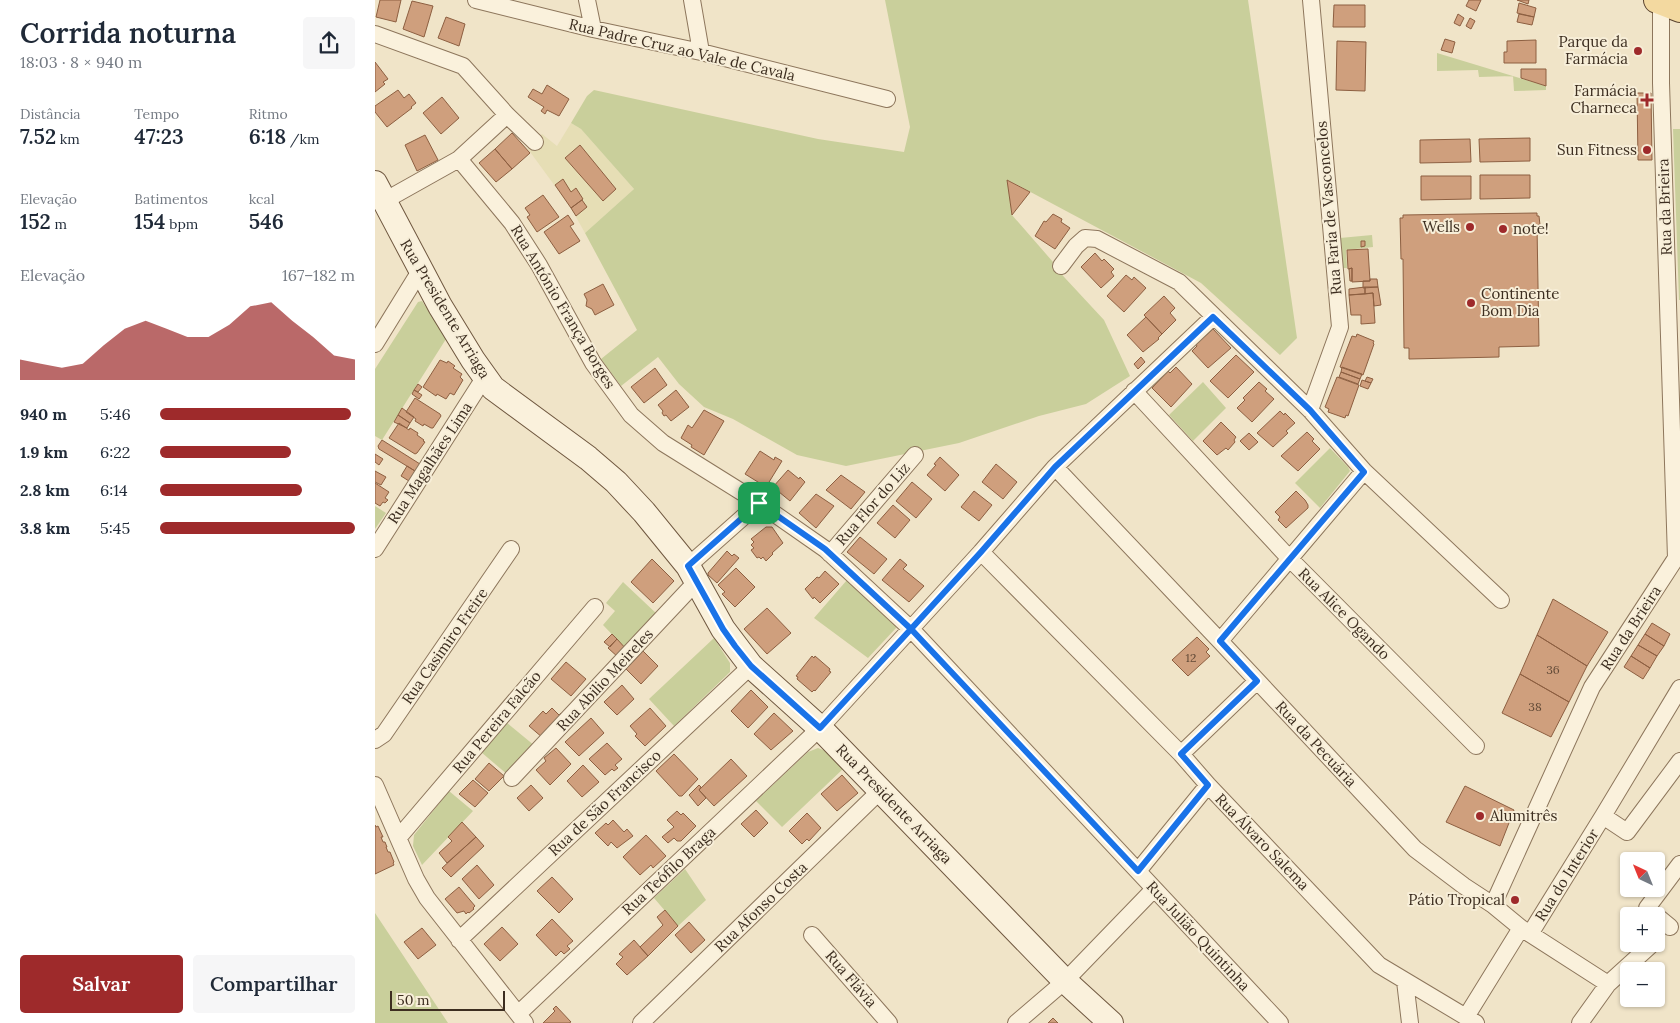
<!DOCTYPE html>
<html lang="pt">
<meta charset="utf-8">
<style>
body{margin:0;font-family:Lora,serif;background:#f6f6f7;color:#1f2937;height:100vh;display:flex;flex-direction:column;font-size:19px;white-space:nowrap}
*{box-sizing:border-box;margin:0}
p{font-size:16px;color:#747a83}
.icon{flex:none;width:28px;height:28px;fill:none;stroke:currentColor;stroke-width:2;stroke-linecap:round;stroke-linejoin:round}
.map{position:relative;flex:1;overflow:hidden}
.side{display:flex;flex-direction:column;background:#fff;width:375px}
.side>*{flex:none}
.needle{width:32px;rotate:317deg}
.buttons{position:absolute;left:1245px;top:852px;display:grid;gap:10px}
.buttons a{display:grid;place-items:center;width:45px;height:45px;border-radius:5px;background:#fff;box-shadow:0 1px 4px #0004;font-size:25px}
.scale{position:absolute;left:15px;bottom:12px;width:115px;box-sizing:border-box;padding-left:5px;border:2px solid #3d2e20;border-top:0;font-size:14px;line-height:18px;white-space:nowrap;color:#3d2e20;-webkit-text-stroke:4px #f7eed8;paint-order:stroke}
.pin{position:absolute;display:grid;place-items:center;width:42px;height:42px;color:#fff;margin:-21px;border-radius:10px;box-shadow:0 2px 8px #0006}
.round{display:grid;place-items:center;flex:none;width:52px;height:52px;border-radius:5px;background:#f6f6f7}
.overview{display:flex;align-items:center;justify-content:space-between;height:85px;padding:0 20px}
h1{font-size:28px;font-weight:600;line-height:38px}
.figures{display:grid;grid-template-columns:repeat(3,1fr);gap:8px;height:85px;padding:5px 20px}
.figures div{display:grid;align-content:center}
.figures b{font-size:21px;font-weight:600}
.figures small{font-size:14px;font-weight:400}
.figures p{font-size:14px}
.chart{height:140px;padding:10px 20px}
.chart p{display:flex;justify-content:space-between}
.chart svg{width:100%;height:90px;margin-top:5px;fill:#9e2a2b;opacity:.7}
.button{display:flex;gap:10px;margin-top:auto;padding:10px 20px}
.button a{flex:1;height:58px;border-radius:5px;background:#9e2a2b;color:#fff;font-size:20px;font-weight:600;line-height:58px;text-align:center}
.button a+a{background:#f6f6f7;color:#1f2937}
ul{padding:0 20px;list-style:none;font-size:16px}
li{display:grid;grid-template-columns:80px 60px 1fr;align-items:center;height:38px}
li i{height:12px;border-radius:6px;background:#9e2a2b}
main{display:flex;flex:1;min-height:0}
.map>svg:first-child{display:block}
.farmland{fill:#e6deb5}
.green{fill:#c9cf9b}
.building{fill:#cf9f7d;stroke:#8d5f41}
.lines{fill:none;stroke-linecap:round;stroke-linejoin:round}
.street-casing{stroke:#8d765c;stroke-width:18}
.secondary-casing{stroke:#6f573f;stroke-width:26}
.primary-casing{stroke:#5b4430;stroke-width:28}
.street{stroke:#faf1dc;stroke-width:16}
.secondary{stroke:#faf1dc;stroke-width:24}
.primary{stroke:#f3d9a0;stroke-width:26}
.route-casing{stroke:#fff;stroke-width:10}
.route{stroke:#1a73e8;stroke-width:6}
.poi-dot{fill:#9e2a2b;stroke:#f7eed8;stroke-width:2}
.labels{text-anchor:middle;stroke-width:4;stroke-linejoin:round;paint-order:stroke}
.number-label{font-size:12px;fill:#624a37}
.poi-label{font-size:15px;fill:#3d2e20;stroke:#f7eed8;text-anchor:end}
.street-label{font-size:15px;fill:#3d2e20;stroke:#f7eed8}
</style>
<main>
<section class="side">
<div class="overview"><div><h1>Corrida noturna</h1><p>18:03 · 8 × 940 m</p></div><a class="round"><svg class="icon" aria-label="share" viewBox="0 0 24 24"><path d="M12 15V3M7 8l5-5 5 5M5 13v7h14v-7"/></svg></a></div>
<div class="figures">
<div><p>Distância</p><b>7.52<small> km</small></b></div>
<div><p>Tempo</p><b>47:23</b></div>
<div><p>Ritmo</p><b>6:18<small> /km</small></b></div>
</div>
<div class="figures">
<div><p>Elevação</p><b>152<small> m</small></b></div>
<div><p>Batimentos</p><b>154<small> bpm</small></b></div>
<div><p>kcal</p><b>546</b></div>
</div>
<div class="chart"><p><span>Elevação</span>167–182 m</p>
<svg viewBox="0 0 160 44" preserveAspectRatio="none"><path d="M0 44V34L10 36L20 38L30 36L40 27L50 19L60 15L70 19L80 23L90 23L100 17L110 8L120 6L130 15L140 23L150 32L160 34V44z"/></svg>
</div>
<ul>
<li><b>940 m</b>5:46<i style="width:98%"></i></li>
<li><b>1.9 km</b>6:22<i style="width:67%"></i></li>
<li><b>2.8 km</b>6:14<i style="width:73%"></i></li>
<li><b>3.8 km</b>5:45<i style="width:100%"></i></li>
</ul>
<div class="button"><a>Salvar</a><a>Compartilhar</a></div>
</section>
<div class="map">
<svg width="1305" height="1023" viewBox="0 0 1305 1023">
<rect width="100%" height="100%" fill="#f0e4c8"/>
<path class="farmland" d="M196,123l10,6 53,60 -49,44 -14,-25 -43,-59 14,-15 15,12z"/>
<path class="green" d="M510,0h363l49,338 -17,17 -79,-72 -193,-103 4,35 41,47 -1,2 52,56 26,56 -44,28 -47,12 -80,27 -113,23 -49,-11 -64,-36 -29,-12 -25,-23 -21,-27 -37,29 -20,-27 36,-29 -52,-97 49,-44 -53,-60 -10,-6 16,-27 7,-6 224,49 86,13 6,-25z
M1062,53l109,33v4l-32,1 -1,-15 -34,1 -1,-7 -41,1z
M1298,129h7v171h-1z
M997,235l1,12 -27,3 1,18h-5l-2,-30z
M47,301l24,38 -64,101 -7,-4v-67l43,-67z
M828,382l23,26 -33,33 -24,-26z
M955,448l18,19 2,4 -30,37 -25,-25z
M0,506l11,7 -11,16z
M472,580l48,39 1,9 -28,30 -54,-40z
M248,582l35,33 -31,35 -24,-25 12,-14 -9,-8z
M339,638l16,25v9l-56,54 -25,-27z
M131,722l29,24 -27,29 -27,-23z
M443,748l10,4 16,16 -62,59 -26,-26 52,-49z
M74,791l24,20 -51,54 -9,-19 1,-11z
M310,869l21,31 -28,26 -24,-28z
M0,913l73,110h-73z"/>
<path class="building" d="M5,0h21l-5,22 -20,-5z
M1094,0h12l-5,11 -10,-5z
M1142,0h12l-1,4z
M37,1l21,5 -9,31 -21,-8z
M1144,3l17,5 -2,9 -17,-4z
M959,5h31v22h-32z
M1083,14l6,4 -4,8 -6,-3z
M1144,14l15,3 -2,8 -15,-3z
M71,17l19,7 -6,22 -21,-8z
M1095,18l5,3 -4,8 -5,-3z
M1070,39l10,3 -3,11 -11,-3z
M1161,40v23h-32v-11h3v-11z
M962,41l29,1 -1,49 -29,-1z
M0,62l13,17 -5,3 2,2 -10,8z
M1146,69h25v17l-25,-8z
M172,85l22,14 -10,17 -12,-6 -2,4 -4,-3 3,-4 -16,-10 5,-8 9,5z
M23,90l6,8 5,-4 7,9 -5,4 1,1 -25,19 -12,-15v-6z
M1262,93h14l1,67h-14z
M67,97l17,21 -18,16 -18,-21z
M137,133l18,20 -18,16 -17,-20z
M50,135l13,25 -21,11 -12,-26z
M1155,138v23l-50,1 -1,-23z
M1095,139l1,23 -51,1v-23z
M205,145l36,44 -13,12 -38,-43z
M120,149l17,20 -16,13 -17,-19z
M1105,175h50v23l-50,1z
M1046,176h50v23l-50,1z
M188,179l8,13 5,-4 7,11 -12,9 -16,-23z
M632,180l23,12 -18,23z
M168,195l16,22 -22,15 -10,-15 3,-2 -5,-7z
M207,200l5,7 -11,9 -5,-8z
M1162,213v3h2l1,9h-3l2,121 -40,1v10l-90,2v-11h-5l-1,-89h-2l-1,-41h3v-3z
M678,214l9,5 -1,3 9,6 -15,21 -20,-13 9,-15 2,1z
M193,215l6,9 -4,2 10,15 -21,13 -15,-22z
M986,241h4v5l-4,1z
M993,249l2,32 -18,1v-14l-4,1 -1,-19z
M720,253l7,8 2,-2 10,10 -3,3 3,4 -13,12 -20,-21z
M977,268v13h-2l-1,-12z
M751,275l6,5 2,-3 12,11 -22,24 -17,-16z
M995,279h7l1,8 -15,1v-7h7z
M228,284l11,21 -19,10 -3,-6 -6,-3 1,-6 -3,-6z
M990,287v7l-16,1v-6z
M990,287h13l3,18 -7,1 -1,-13 -8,1z
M998,293l2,30 -14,1v-9h-10l-2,-20z
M789,296l11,12 -5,5 6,7 -14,14 -18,-19z
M771,317l16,17 -4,4 1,1 -16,13 -16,-17z
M838,329l18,19 -23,20 -16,-17 5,-5 -1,-2z
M982,334l17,7 -1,2 1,1 -11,31 -23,-8 12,-31 4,1z
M861,355l18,17 -26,26 -18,-17z
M766,357l4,5 -7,7 -4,-5z
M65,360l7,3 1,-2 7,5 -2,2 9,6 -2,3 3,3 -9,15 -4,-2 -4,6 -9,-5 -1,2 -13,-9z
M801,367l16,17 -21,23 -19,-19 16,-17 2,2z
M967,367l20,7 -2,5 -19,-7z
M280,368l12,17 -23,18 -13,-16z
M966,372l19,7 -2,5 -19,-7z
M962,377l22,8 -11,31 -2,-1 -1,3 -17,-6 1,-3 -4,-2z
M992,377l6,2 -2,4 -6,-2z
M987,380l9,3 -3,6 -8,-3z
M884,382l8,7 -2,2 9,8 -22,23 -15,-14 8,-8 -2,-2z
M43,384l4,3 -4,5 -4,-2z
M39,390l8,5 -3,4 -7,-5z
M301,390l13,17 -18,14 -5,-6 -2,1 -2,-3 1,-2 -5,-6z
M40,398l25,16 1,2 -8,12h-2l-7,-4 -1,2 -8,-5 1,-2 -10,-7z
M27,408l12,9 -4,6 -12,-8z
M329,410l20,11 -20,34 -13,-8 1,-2 -11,-7 7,-13 4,3z
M905,411l4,4 1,-2 10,10 -9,8 2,2 -15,14 -16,-14z
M23,415l12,8 -3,5 -13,-6z
M846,422l15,15 -2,3 1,2 -7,8 -2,-2 -9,7 -14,-14z
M24,423l10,7 1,-2 8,5 -1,2 7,5 -1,1 2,1 -8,11 -2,1 -26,-16z
M932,432l7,7 -2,2 8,8 -22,22 -17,-15z
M874,433l9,9 -9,8 -9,-9z
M7,440l38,24 -5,7 -36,-22 -1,-3z
M385,451l14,9 1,-3 7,4 -16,26 -21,-13z
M0,454l8,5 -4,6 -4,-3z
M565,457l19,18 -14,16 -18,-16 9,-10 -2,-1z
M621,464l21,18 -14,17 -21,-17z
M32,466l8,5 -6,10 -8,-5z
M413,470l11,9 1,-2 5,5 -15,19 -17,-14z
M0,471l11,6 -5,8 -6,-3z
M466,475l24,17 -14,17 -25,-19z
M537,482l20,17 -16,19 -20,-17z
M0,483l14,9 -4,6 3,2 -3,3 -2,-1 -3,4 -5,-3z
M599,491l18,14 -13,16 -18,-14z
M921,491l9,9 3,5v3l-22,20 -8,-8 2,-3 -5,-5z
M441,494l18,12 -18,22 -17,-15z
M518,505l17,15 -15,18 -18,-15z
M391,527h6l11,16 -11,10 1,1 -7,7 -3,-4 -2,2 -2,-2 -2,1 -6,-8 3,-2 -3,-3 3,-3 -3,-3z
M485,537l27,22 -13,15 -27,-22z
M352,551l5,5 2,-2 5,4 -22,25 -9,-8v-2z
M277,559l22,22 -21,22 -22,-21z
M525,559l7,6 -4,4 21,17 -15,16 -27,-22z
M361,568l19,19 -20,20 -13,-13 3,-2 -7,-7z
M450,571l14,13 -19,19 -6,-6 -1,2 -8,-10 12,-12 2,1z
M1178,599l55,33 -21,34 -50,-31z
M392,608l24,25 -24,21 -23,-25z
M1277,623l18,11 -6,12 -19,-12z
M237,634l5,5 -7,8 -6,-5z
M1270,634l19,12 -7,10 -19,-11z
M1162,635l50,31 -18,36 -49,-28z
M822,637l12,12 -3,3 4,4 -22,20 -16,-16z
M242,639l10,11 -8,8 -11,-10z
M1263,645l19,11 -7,12 -19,-12z
M268,651l15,15 -17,18 -15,-15z
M437,656l2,2 1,-2 15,13 -1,2 2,1 -16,19 -1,-1 -2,2 -15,-13 1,-2 -2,-1z
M1256,656l19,12 -7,11 -19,-12z
M191,662l20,17 -15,17 -20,-17z
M1145,674l49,28 -18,35 -49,-24z
M247,685l12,14 -17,16 -13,-13z
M376,690l17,17 -20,21 -17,-17z
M177,708l7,7 2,-2 3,3 -21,22 -14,-12 14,-15 3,3z
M275,708l16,18 -21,20 -10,-10 2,-2 -7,-8z
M399,713l19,18 -22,19 -17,-16z
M216,718l13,15 -25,23 -14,-14z
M232,743l15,16 -7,6 3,3 -4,3 -2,-2 -7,6 -16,-16z
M181,748l15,16 -21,21 -14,-15 10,-9 -2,-3z
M299,754l24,25 -16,17h-3l-23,-25z
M356,759l16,17 -33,30 -15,-16z
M114,763l15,13 -15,15 -14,-12z
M208,765l16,17 -17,15 -15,-16z
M467,775l16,18 -21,18 -16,-17z
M98,780l15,13 -13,14 -16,-13z
M156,785l12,13 -14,13 -12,-13z
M324,785l2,2 -2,3 7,8 -8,8 -9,-11z
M1090,786l49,24 -14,36 -54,-24z
M381,810l12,13 -14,14 -13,-13z
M302,811l4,4 2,-2 13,13 -15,15h-4l-3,-3 -6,5 -6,-6 12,-10 -7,-7z
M432,813l14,15 -12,13 -2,-2 -5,5 -13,-13z
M238,820l11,12 3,-3 6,7 -16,12 -6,-6 -3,4 -13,-13 11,-10 2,2z
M87,822l14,15 -29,26 -8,-10 13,-12 -4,-4z
M0,825l1,2 2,-1 5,11h-2l2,5h2l2,5h-1l2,5h2l4,10 -1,1 1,2 -19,9z
M271,835l20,21 -13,12 -2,-3 -11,10 -17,-18z
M101,837l8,9 -33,31 -9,-9z
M102,865l17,20 -15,14 -17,-20z
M177,877l21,22 -14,14 -22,-22z
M84,887l16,19 -2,2 1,1 -5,4 -1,-1 -2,2 -2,-3 -7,2 -12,-14z
M290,910l13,16 -30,30 -8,-9 23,-22 -6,-8z
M177,919l21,22 -6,5 3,3 -6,5 -3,-3 -5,5 -20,-21z
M314,922l16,18 -14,13 -16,-18z
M127,927l16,17 -18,17 -16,-17z
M47,928l14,17 -18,14 -14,-17z
M259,940l14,16 -21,19 -11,-11 7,-7 -4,-3z
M181,1006l15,16 -2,1h-26l12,-12 -2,-2z
M678,1018l5,5h-10z"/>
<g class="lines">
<g class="street-casing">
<path id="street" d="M101,0l117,29 108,23 186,47
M212,0l6,29
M317,0l9,52
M0,34l88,32 44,49 28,27
M84,159l53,64 27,42 54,98 38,52 32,28 96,60 66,46 86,80 369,394
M9,201l75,-42 48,-44
M686,266l15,-20 9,-8 12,1 82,43 131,128 54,61 137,129
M0,344l45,-73
M759,391l156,168 186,187
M935,410l30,-83 -29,-327
M680,467l165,174 195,208 49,37 29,19 28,23 87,56
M0,549l109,-171
M606,552l200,202 27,31 171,180 97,58
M455,554l85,-99
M313,566l71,-63
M845,641l144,-170
M0,740l9,-6 127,-185
M806,754l76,-73
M137,778l185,-197
M0,785l41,94 11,19 98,125
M1228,816l24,16 53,-71
M24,837l196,-230
M763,871l70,-86
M1118,905l99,-218 84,-129 -15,-475v-82
M1295,927l-23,-19 33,-44
M1155,934l73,-118 77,-128
M437,935l77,88
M84,940l292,-274
M1030,981l5,42
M143,1014l302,-286 161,-176 74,-85 158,-150
M1091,1017l55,-89
M266,1023l240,-233
M641,1023l49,-42 89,-92
M1205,1023l28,-39 44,-40"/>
</g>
<g class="secondary-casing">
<path id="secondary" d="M0,183l65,123 33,54 20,28 95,70 28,24 28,30 44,54 35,63 28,37 69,62 245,253 46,42"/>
</g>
<g class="primary-casing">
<path id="primary" d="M1282,0l23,9"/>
</g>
<use href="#street" class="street"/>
<use href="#secondary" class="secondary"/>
<use href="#primary" class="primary"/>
</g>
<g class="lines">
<g class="route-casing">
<path id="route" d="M384,503l-71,63 35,63 12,17 16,20 69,62 91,-99 227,242 70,-86 -27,-31 76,-73 -37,-40 144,-169 -54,-62 -97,-93 -158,150 -74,85 -70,77 -86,-80 -66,-46"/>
</g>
<use href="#route" class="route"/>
</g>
<g class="poi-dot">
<circle cx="1263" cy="51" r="5"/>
<path d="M1269.5 92.5h5v5h5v5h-5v5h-5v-5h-5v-5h5z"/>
<circle cx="1272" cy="150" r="5"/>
<circle cx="1095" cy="227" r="5"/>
<circle cx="1128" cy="229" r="5"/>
<circle cx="1096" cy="303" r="5"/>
<circle cx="1105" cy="816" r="5"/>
<circle cx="1140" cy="900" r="5"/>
</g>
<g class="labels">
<g class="number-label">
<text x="816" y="662">12</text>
<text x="1178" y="674">36</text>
<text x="1160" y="711">38</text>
</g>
<g class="poi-label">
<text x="1253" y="47">Parque da<tspan x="1253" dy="17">Farmácia</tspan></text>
<text x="1262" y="96">Farmácia<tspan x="1262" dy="17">Charneca</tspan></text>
<text x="1262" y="155">Sun Fitness</text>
<text x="1085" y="232">Wells</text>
<text x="1138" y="234" text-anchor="start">note!</text>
<text x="1106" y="299" text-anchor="start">Continente<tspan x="1106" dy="17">Bom Dia</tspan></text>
<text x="1115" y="821" text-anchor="start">Alumitrês</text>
<text x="1130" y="905">Pátio Tropical</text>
</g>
<g class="street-label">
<text transform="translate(307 50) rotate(13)" y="5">Rua Padre Cruz ao Vale de Cavala</text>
<text transform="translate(1290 207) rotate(-92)" y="5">Rua da Brieira</text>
<text transform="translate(954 208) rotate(-95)" y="5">Rua Faria de Vasconcelos</text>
<text transform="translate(188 307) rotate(59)" y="5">Rua António França Borges</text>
<text transform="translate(70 309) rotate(59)" y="5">Rua Presidente Arriaga</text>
<text transform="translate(55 463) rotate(-57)" y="5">Rua Magalhães Lima</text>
<text transform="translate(498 504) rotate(-49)" y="5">Rua Flor do Liz</text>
<text transform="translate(969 614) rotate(45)" y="5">Rua Alice Ogando</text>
<text transform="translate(1256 628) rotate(-57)" y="5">Rua da Brieira</text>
<text transform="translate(70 646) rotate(-55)" y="5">Rua Casimiro Freire</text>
<text transform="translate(230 680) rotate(-47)" y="5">Rua Abilio Meireles</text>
<text transform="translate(122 722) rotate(-50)" y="5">Rua Pereira Falcão</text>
<text transform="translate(941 744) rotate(47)" y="5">Rua da Pecuária</text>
<text transform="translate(230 803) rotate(-43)" y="5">Rua de São Francisco</text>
<text transform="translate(519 804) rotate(46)" y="5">Rua Presidente Arriaga</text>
<text transform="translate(887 842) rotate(46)" y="5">Rua Álvaro Salema</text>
<text transform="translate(294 871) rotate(-43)" y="5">Rua Teófilo Braga</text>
<text transform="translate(1192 875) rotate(-58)" y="5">Rua do Interior</text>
<text transform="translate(386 907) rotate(-44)" y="5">Rua Afonso Costa</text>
<text transform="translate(823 936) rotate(47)" y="5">Rua Julião Quintinha</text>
<text transform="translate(476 979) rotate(49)" y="5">Rua Flávia</text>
</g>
</g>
</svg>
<div class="buttons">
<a><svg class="needle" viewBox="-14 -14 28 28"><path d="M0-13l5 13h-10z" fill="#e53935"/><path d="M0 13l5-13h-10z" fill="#747a83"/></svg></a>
<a>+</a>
<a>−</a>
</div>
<div class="scale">50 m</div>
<div class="pin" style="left:384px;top:503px;background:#1e9e55"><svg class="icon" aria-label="arrive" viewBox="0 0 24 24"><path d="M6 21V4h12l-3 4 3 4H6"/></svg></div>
</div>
</main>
